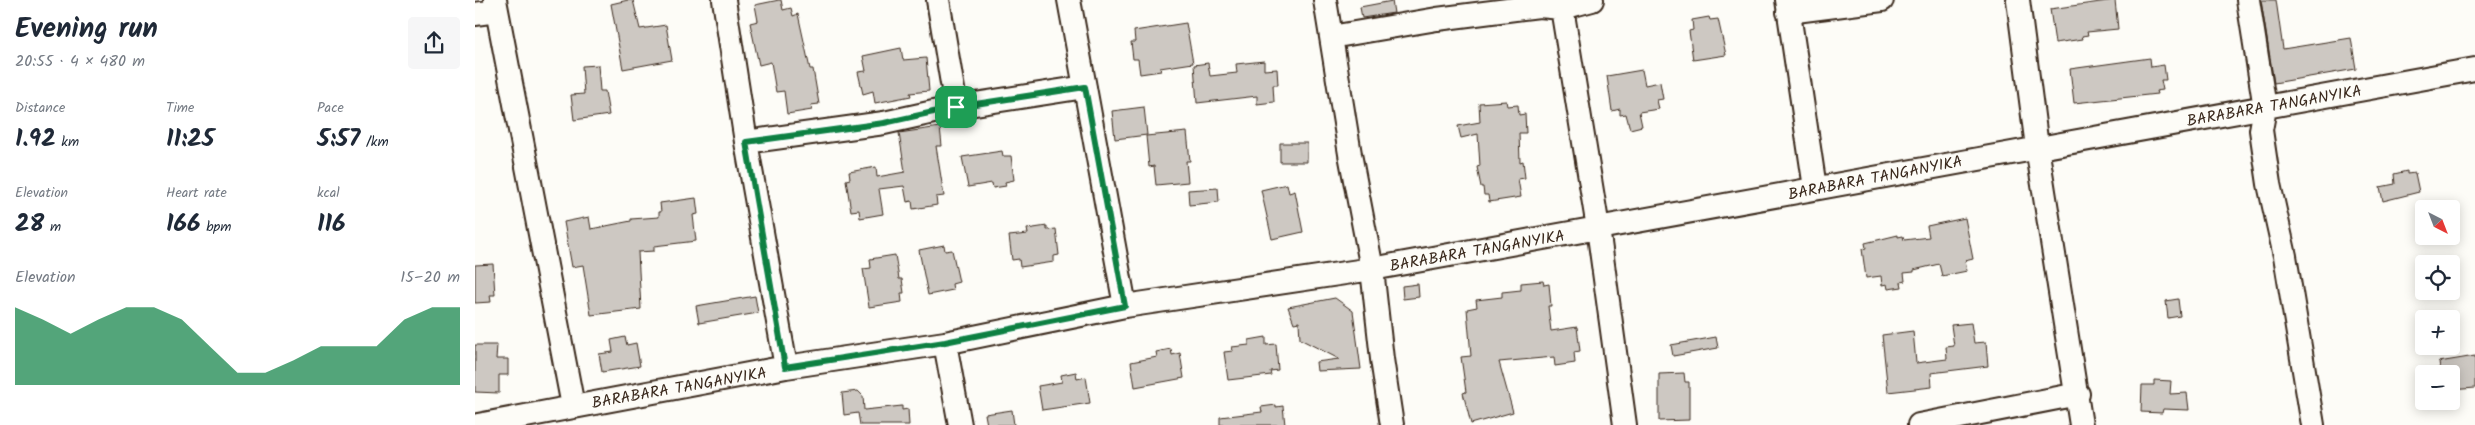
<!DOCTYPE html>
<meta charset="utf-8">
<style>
body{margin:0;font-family:Kalam,sans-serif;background:#f6f6f7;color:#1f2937;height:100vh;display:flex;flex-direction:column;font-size:19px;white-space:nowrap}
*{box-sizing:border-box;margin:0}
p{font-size:16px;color:#747a83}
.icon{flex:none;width:28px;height:28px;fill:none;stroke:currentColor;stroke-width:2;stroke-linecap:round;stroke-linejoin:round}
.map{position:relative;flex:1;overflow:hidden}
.panel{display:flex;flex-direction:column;background:#fff;width:475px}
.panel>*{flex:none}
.needle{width:32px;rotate:138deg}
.tools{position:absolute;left:1940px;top:200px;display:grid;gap:10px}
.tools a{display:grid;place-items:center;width:45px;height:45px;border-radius:5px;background:#fff;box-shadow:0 2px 12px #0003;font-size:25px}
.pin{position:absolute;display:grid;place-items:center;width:42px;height:42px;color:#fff;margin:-21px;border-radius:10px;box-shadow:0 2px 8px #0006}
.round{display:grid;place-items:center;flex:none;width:52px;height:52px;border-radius:5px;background:#f6f6f7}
.summary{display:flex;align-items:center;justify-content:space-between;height:85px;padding:0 15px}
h1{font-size:28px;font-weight:600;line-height:38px}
.figures{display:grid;grid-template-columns:repeat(3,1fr);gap:8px;height:85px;padding:5px 15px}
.figures div{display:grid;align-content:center}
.figures b{font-size:25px;font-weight:600}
.figures small{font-size:14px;font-weight:400}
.figures p{font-size:14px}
.chart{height:140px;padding:10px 15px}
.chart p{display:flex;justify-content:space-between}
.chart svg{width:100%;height:90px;margin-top:5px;fill:#0b8043;opacity:.7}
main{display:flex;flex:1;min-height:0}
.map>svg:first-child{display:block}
.building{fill:#cdc8c2;stroke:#3b2a1e}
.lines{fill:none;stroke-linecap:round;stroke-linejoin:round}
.minor-casing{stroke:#3b2a1e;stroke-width:26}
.minor{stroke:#fdfcf7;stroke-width:22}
.route-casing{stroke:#fff;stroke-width:10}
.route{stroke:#0b8043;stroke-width:6}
.labels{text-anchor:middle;stroke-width:4;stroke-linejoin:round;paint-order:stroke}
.street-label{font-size:16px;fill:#3b2a1e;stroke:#fdfcf7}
</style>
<main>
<section class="panel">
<div class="summary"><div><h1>Evening run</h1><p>20:55 · 4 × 480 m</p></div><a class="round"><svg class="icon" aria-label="share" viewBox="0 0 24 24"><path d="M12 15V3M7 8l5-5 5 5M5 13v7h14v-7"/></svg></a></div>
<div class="figures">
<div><p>Distance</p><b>1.92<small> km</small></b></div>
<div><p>Time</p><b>11:25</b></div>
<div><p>Pace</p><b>5:57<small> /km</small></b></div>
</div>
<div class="figures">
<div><p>Elevation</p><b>28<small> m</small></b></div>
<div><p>Heart rate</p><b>166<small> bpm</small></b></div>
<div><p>kcal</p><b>116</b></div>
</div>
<div class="chart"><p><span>Elevation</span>15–20 m</p>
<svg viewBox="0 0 160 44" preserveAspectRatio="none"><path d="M0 44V6L10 12L20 19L30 12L40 6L50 6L60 12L70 25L80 38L90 38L100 32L110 25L120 25L130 25L140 12L150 6L160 6V44z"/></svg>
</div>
</section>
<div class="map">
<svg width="2000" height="425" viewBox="0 0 2000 425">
<rect width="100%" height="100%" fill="#fdfcf7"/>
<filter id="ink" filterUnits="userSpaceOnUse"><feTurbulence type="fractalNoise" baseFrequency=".02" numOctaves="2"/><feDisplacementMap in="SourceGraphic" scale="10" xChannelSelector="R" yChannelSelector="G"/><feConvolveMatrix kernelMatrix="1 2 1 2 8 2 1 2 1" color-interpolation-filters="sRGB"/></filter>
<g filter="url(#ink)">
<path class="building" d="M153,0h5l7,29 26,-4 6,35 -49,9 -12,-65z
M304,0h2l2,10 8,-2 2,8 5,-2 12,55h3l6,35 -8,1 1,5 -25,4 -3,-23 -8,1 -5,-30 -12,3 -9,-42 8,-2 -3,-16z
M1640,0l3,29 -31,3 1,3 -6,1 1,3 -28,4 -5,-34z
M1786,0h15l7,49 68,-11 5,31 -82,14z
M917,1l2,12 -32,5 -2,-11z
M1234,17l1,3 8,-1 8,36 -33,5 -4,-29 4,-1 -1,-10z
M711,23l7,40 -33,5 1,3 -21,3 -2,-15h-5l-2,-17h4l-1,-11z
M426,48l2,12 23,-2 3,33 -19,2 1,3 -36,7 -2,-12 -10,3 -5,-22 8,-1 -3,-15z
M1675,58l1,9 13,-2 2,15h-5l2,10 -7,1 1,3 -83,9 -4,-34z
M789,61v9l13,-1 1,16h-5l1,17 -17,2v-8l-60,7 -3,-38 14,-2 2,13 27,-3 -1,-9z
M123,65l2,26h5l4,24 -35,5 -3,-25 13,-1 -2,-28z
M1167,70l3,15 15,-3 3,17 -6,1 2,9 -20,3 3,14 -12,3 -4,-15 -6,1v-6l-8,2 -5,-35z
M1031,101l1,5 11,-1 1,10 6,-1 1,19h-7l1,29 3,-1 2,17 -7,1 3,18 -32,5 -1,-7h-4l-1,-8h-2l-4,-20 3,-1 -2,-32 -17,4 -3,-12 22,-4 -1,-19z
M669,107l3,28 -32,4 -3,-28z
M465,127l2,19h-6l8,50 -8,1 1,8 -24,4 -1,-8 -5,1 -3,-16 -25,3 4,25 -23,4 -1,-8 -8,1 -5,-31 4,-1 -1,-7 27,-5 1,10 28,-5 -6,-39z
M712,132l3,29h-4l2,21 -32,3 -2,-19 -5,1 -3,-31z
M805,143h27v19h-27z
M527,151l1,5h8l3,24 -9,2 1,4 -13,2 -1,-5 -24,4 -6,-30z
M1932,171v3l8,-1 4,19 -36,9 -3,-14 15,-3 -1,-10z
M812,184l2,9 6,-2 8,41 -31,7 -11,-49z
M743,188l1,14 -30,3 -1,-15z
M221,198l2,16 -5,1 3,26 -42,5v5l-16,1 3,57 -50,6 -8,-50 -11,2 -8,-45 25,-5 2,12 40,-8v-2l28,-2v-5h2l-1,-9z
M1490,218l8,41 -8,2 2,10 -25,5 -3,-12 -25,6v2l-10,1 1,8 -4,1 1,5 -14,2 -1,-5 -5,1 -1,-9 -15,2 -4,-29 4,-1 -1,-5 33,-8v2l5,-1 1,4 25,-3 -2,-11z
M572,226v4l9,-1 3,26 -5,1v6l-34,5 -1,-8 -7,1 -3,-24 19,-2 -1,-5z
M469,245l1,6 7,-1 7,32 -7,2 1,6 -25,5 -9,-45z
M420,255l4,24h3l2,14h-3l1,9 -33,5 -6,-38 8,-1 -1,-9z
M18,264l2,31h-5l1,7 -16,1v-38z
M1068,281l1,4 5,-1 2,22h-3l3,25 26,-4 3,24 -6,1 1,11 -20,3 -1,-9 -55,5 14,50 -42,12 -8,-31 3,-1 -5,-35 10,-1 -4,-47 10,-2 -1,-7 26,-3v-5l19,-2v-7z
M943,284l1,13 -16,2 -1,-13z
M280,296l3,17 -59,10 -3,-17z
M860,298l18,13 8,58 -44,2 -1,-9 23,-3 -39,-20 -1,-17 -5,1 -6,-16z
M1703,299l2,17 -12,2 -2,-17z
M1496,323l3,20 12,-1 2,24 -57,7 1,14 -44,5 -6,-57 31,-4 3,32 31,-4 -1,-12 8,-1 -3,-21z
M150,337l2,8 9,-2 4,23 -38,6 -3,-18 14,-2 -2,-12z
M791,337v8l10,-1 2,26 -8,1 1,4 -43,5 -4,-28 9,-1 -1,-4 17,-2v-5z
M1241,337l2,11 -45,8 -2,-11z
M0,345h22l-1,14h12v16h-9v18l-24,-1z
M696,349l1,6 8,-2 4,25 -49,9 -4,-25 26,-5 -1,-5z
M2000,356v32l-24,2v-16h-10l-2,-12z
M601,372l1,7 9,-2 4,26 -48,7 -4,-24 24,-4 -1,-7z
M1209,373l1,9h4v38l-30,1v-47z
M1679,380l17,1 -1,13 17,-1 2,17 -26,-1 -1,4 -21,-1 1,-27h12z
M383,391l5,5 1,14 38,-4v4l6,-1 1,16h-49l-2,-12 -14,2 -2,-22z
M801,405v2l7,-1 2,19h-65v-8l42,-5 -1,-5z
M537,410l2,15h-27l-2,-11z"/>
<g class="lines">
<g class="minor-casing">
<path id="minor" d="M20,0l78,406
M249,0l22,142 40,225
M463,0l18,107
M594,0l56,306
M850,0l25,154 22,115 10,90 10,66
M1312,0l28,188
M1543,0l19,147 44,278
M1773,0l17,108 -4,22 8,54 16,72 28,169
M1087,8l36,220 27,197
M1313,12l94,-12
M0,14l22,-3
M856,37l106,-18 102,-13 23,2 30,-8
M271,142l138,-19 72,-16 129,-20
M470,343l15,82
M3,425l308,-58 159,-24 180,-37 247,-37 1103,-200
M1444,425l159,-31"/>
</g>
<use href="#minor" class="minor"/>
</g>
</g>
<g class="lines" filter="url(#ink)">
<g class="route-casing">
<path id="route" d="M610,87l40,219 -180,36 -160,25 -39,-225 138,-19 72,-16z"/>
</g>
<use href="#route" class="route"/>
</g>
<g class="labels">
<g class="street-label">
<text transform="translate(1799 105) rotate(-10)" y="6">BARABARA TANGANYIKA</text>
<text transform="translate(1400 177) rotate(-11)" y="6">BARABARA TANGANYIKA</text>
<text transform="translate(1002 250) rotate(-10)" y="6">BARABARA TANGANYIKA</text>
<text transform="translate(204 387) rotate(-10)" y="6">BARABARA TANGANYIKA</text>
</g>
</g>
</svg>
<div class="tools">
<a><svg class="needle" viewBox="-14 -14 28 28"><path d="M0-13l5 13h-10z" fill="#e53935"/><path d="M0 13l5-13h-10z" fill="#747a83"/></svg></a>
<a><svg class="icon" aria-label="locate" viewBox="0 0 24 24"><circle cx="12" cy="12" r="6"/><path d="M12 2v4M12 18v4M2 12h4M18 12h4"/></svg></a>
<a>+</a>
<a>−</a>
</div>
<div class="pin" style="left:481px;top:107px;background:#1e9e55"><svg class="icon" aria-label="arrive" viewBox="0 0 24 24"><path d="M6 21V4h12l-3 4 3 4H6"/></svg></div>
</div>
</main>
